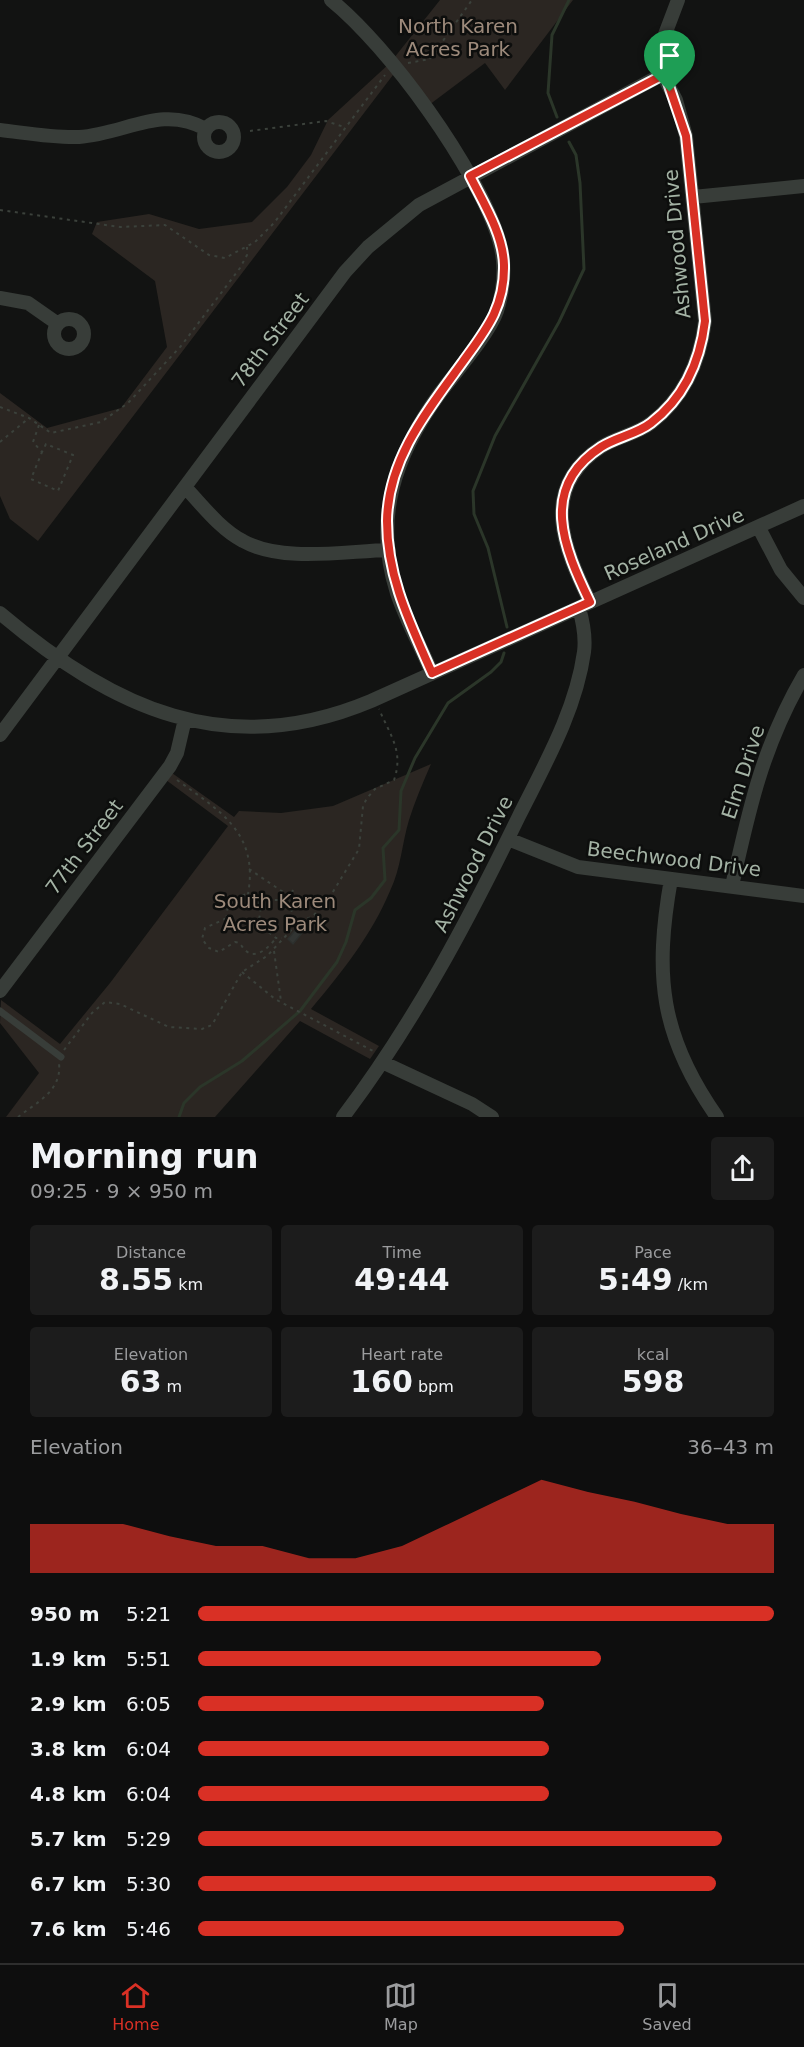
<!DOCTYPE html>
<meta charset="utf-8">
<style>
body{margin:0;font-family:"DejaVu Sans",sans-serif;background:#1c1c1c;color:#f1f3f6;height:100vh;display:flex;flex-direction:column;font-size:22px;white-space:nowrap}
*{box-sizing:border-box;margin:0}
p{font-size:20px;color:#9b9c9e}
.icon{flex:none;width:33px;height:33px;fill:none;stroke:currentColor;stroke-width:2;stroke-linecap:round;stroke-linejoin:round}
.map{position:relative;height:1117px;overflow:hidden}
.side{display:flex;flex-direction:column;background:#0e0e0e;flex:1}
.side>*{flex:none}
.pin{position:absolute;display:grid;place-items:center;width:51px;height:51px;color:#fff;margin:-62px -26px;border-radius:50% 50% 50% 0;rotate:-45deg;box-shadow:0 0 6px #0007}
.pin .icon{rotate:45deg}
.round{display:grid;place-items:center;flex:none;width:63px;height:63px;border-radius:6px;background:#1c1c1c}
.head{display:flex;align-items:center;justify-content:space-between;height:102px;padding:0 30px}
h1{font-size:33px;font-weight:800;line-height:45px}
.figures{display:grid;grid-template-columns:repeat(3,1fr);gap:9px;height:102px;padding:6px 30px}
.figures div{display:grid;align-content:center;border-radius:6px;background:#1c1c1c;text-align:center}
.figures b{font-size:30px;font-weight:800}
.figures small{font-size:16px;font-weight:400}
.figures p{font-size:16px}
.chart{height:168px;padding:12px 30px}
.chart p{display:flex;justify-content:space-between}
.chart svg{width:100%;height:108px;margin-top:6px;fill:#d93025;opacity:.7}
ul{padding:0 30px;list-style:none;font-size:20px}
li{display:grid;grid-template-columns:96px 72px 1fr;align-items:center;height:45px}
li i{height:15px;border-radius:8px;background:#d93025}
.tab-bar{display:flex;justify-content:space-around;align-items:center;height:84px;border-top:2px solid #2e2e2e;background:#0e0e0e;font-size:16px;color:#9b9c9e}
.tab-bar a{display:grid;justify-items:center;gap:3px}
.tab-bar .current{color:#d93025}
.map>svg:first-child{display:block}
.green{fill:#2b2622}
.lines{fill:none;stroke-linecap:round;stroke-linejoin:round}
.stream{stroke:#2b3629;stroke-width:3}
.building{fill:#323533;stroke:#2c2f2d;stroke-width:1.5}
.path{stroke:#3b413b;stroke-width:2;stroke-dasharray:3 4.5;stroke-linecap:butt}
.lane{stroke:#383d39;stroke-width:7}
.street{stroke:#383d39;stroke-width:14}
.route-casing{stroke:#fff;stroke-width:12}
.route{stroke:#d93025;stroke-width:8}
.labels{text-anchor:middle;stroke-width:5;stroke-linejoin:round;paint-order:stroke}
.park-label{font-size:20px;fill:#9d8a7b;stroke:#0d0e0d}
.street-label{font-size:20px;fill:#a4b3a5;stroke:#0d0e0d}
</style>
<div class="map">
<svg width="804" height="1117" viewBox="0 0 804 1117">
<rect width="100%" height="100%" fill="#121312"/>
<path class="green" d="M440,0h133l-68,90 -20,-27 -60,45 -29,-37 -358,470 -28,-22 -10,-23v-103l47,35 74,-20 46,-61 -12,-66 -63,-47 5,-12 52,-8 50,15 53,-7 35,-35 24,-32 17,-35 62,-57z
M431,764c-8,18 -16,37 -22,56 -7,23 -8,48 -19,71 -19,45 -48,81 -79,118l68,37 -9,13 -70,-38 -85,96h-209l33,-44 -39,-50 1,-23 59,44 50,-61 118,-157 -62,-46 6,-7 62,44 5,-6 42,2 52,-7z"/>
<g class="lines">
<path class="stream" d="M557,117l-9,-24 4,-58 17,-35
M507,627l-19,-79 -14,-34 -1,-23 22,-55 64,-114 25,-53 -4,-86 -4,-28 -7,-13
M179,1117l5,-14 16,-16 42,-26 58,-50 37,-49 9,-20 9,-32 16,-12 14,-18 -2,-32 16,-18 2,-39 14,-33 33,-55 43,-31 10,-10 3,-9"/>
</g>
<path class="building" d="M297,928l5,5 -9,11 -5,-5z"/>
<g class="lines">
<path class="path" d="M408,63l22,-4 42,-59
M250,131l76,-10 18,6
M0,210l120,17 45,-2 44,30 16,3 30,-16 19,-19 111,-148
M0,407l29,11 22,15 50,-11 27,-19 53,-57 59,-78 7,-13v-8
M39,425l-6,17 9,10 4,-8 27,11 -15,36 -27,-12 11,-27
M0,442l29,-24
M177,780c43,31 82,53 71,114l13,11 -2,16c-11,11 -24,11 -32,-3l-22,10 -3,11 7,9 10,4 16,-10c7,1 6,5 11,9 11,9 24,-5 30,-13
M249,869l40,27 5,-7
M261,905l10,-5h17l8,24
M227,918c-2,-14 8,-22 21,-24
M257,923l19,15h6
M274,951l7,50
M242,972l33,27 98,52
M64,1050l28,-37 13,-11 15,2 49,23 33,2 10,-4 30,-53 25,-16 29,-31 18,-10 17,-20 28,-46 4,-43 4,-8 8,-9 19,-9c10,-29 -4,-45 -15,-71
M18,1117c19,-15 44,-26 41,-54"/>
<path class="lane" d="M0,1011l61,46"/>
<path class="street" d="M331,0c58,47 146,168 168,240 7,23 5,48 -2,71 -8,23 -42,62 -57,82 -45,62 -67,125 -43,200 9,27 24,54 35,80
M204 137a15 15 0 1 1 30 0a15 15 0 1 1-30 0Z
M0,130c26,3 53,8 79,7 47,-3 82,-33 127,-8
M693,197l111,-11
M0,298l28,5 30,21
M54 334a15 15 0 1 1 30 0a15 15 0 1 1-30 0Z
M185,487c17,18 35,42 58,54 39,22 102,10 146,9
M759,528l22,42 23,28
M590,602c-26,-54 -52,-113 11,-155 16,-10 36,-13 50,-24 34,-26 49,-61 54,-102l-19,-185 -10,-36 -9,-17 -5,-29 2,-17 14,-37
M0,613c112,95 226,149 371,88l433,-195
M0,735l345,-463 23,-25 51,-42 246,-132
M508,839l70,28 226,29
M671,879c-17,96 -11,157 46,238
M732,886c17,-77 31,-141 72,-211
M0,991l170,-225 7,-13 8,-34
M384,1063l88,41 20,13
M343,1117c71,-94 125,-196 176,-301 26,-52 57,-106 65,-164 2,-15 -1,-30 -5,-44"/>
</g>
<g class="lines">
<g class="route-casing">
<path id="route" d="M665,74l21,62 19,185c-5,41 -20,76 -54,102 -14,11 -34,14 -50,24 -63,41 -37,101 -11,155l-158,71c-22,-50 -45,-96 -45,-152 1,-62 40,-110 75,-158 23,-32 43,-55 42,-98 -1,-31 -20,-61 -34,-89z"/>
</g>
<use href="#route" class="route"/>
</g>
<g class="labels">
<g class="park-label">
<text x="458" y="33">North Karen<tspan x="458" dy="23">Acres Park</tspan></text>
<text x="275" y="908">South Karen<tspan x="275" dy="23">Acres Park</tspan></text>
</g>
<g class="street-label">
<text transform="translate(677 244) rotate(-95)" y="7">Ashwood Drive</text>
<text transform="translate(270 340) rotate(-53)" y="7">78th Street</text>
<text transform="translate(674 544) rotate(-24)" y="7">Roseland Drive</text>
<text transform="translate(743 772) rotate(-72)" y="7">Elm Drive</text>
<text transform="translate(84 847) rotate(-53)" y="7">77th Street</text>
<text transform="translate(674 859) rotate(7)" y="7">Beechwood Drive</text>
<text transform="translate(473 864) rotate(-63)" y="7">Ashwood Drive</text>
</g>
</g>
</svg>
<div class="pin" style="left:670px;top:92px;background:#1e9e55"><svg class="icon" aria-label="arrive" viewBox="0 0 24 24"><path d="M6 21V4h12l-3 4 3 4H6"/></svg></div>
</div>
<section class="side">
<div class="head"><div><h1>Morning run</h1><p>09:25 · 9 × 950 m</p></div><a class="round"><svg class="icon" aria-label="share" viewBox="0 0 24 24"><path d="M12 15V3M7 8l5-5 5 5M5 13v7h14v-7"/></svg></a></div>
<div class="figures">
<div><p>Distance</p><b>8.55<small> km</small></b></div>
<div><p>Time</p><b>49:44</b></div>
<div><p>Pace</p><b>5:49<small> /km</small></b></div>
</div>
<div class="figures">
<div><p>Elevation</p><b>63<small> m</small></b></div>
<div><p>Heart rate</p><b>160<small> bpm</small></b></div>
<div><p>kcal</p><b>598</b></div>
</div>
<div class="chart"><p><span>Elevation</span>36–43 m</p>
<svg viewBox="0 0 160 44" preserveAspectRatio="none"><path d="M0 44V24L10 24L20 24L30 29L40 33L50 33L60 38L70 38L80 33L90 24L100 15L110 6L120 11L130 15L140 20L150 24L160 24V44z"/></svg>
</div>
<ul>
<li><b>950 m</b>5:21<i style="width:100%"></i></li>
<li><b>1.9 km</b>5:51<i style="width:70%"></i></li>
<li><b>2.9 km</b>6:05<i style="width:60%"></i></li>
<li><b>3.8 km</b>6:04<i style="width:61%"></i></li>
<li><b>4.8 km</b>6:04<i style="width:61%"></i></li>
<li><b>5.7 km</b>5:29<i style="width:91%"></i></li>
<li><b>6.7 km</b>5:30<i style="width:90%"></i></li>
<li><b>7.6 km</b>5:46<i style="width:74%"></i></li>
</ul>
</section>
<nav class="tab-bar">
<a class="current"><svg class="icon" aria-label="home" viewBox="0 0 24 24"><path d="M3 11l9-7 9 7M6 9v11h12V9"/></svg>Home</a>
<a><svg class="icon" aria-label="map" viewBox="0 0 24 24"><path d="M3 6l6-2 6 2 6-2v14l-6 2-6-2-6 2zM9 4v14M15 6v14"/></svg>Map</a>
<a><svg class="icon" aria-label="saved" viewBox="0 0 24 24"><path d="M7 4h10v16l-5-4-5 4z"/></svg>Saved</a>
</nav>
